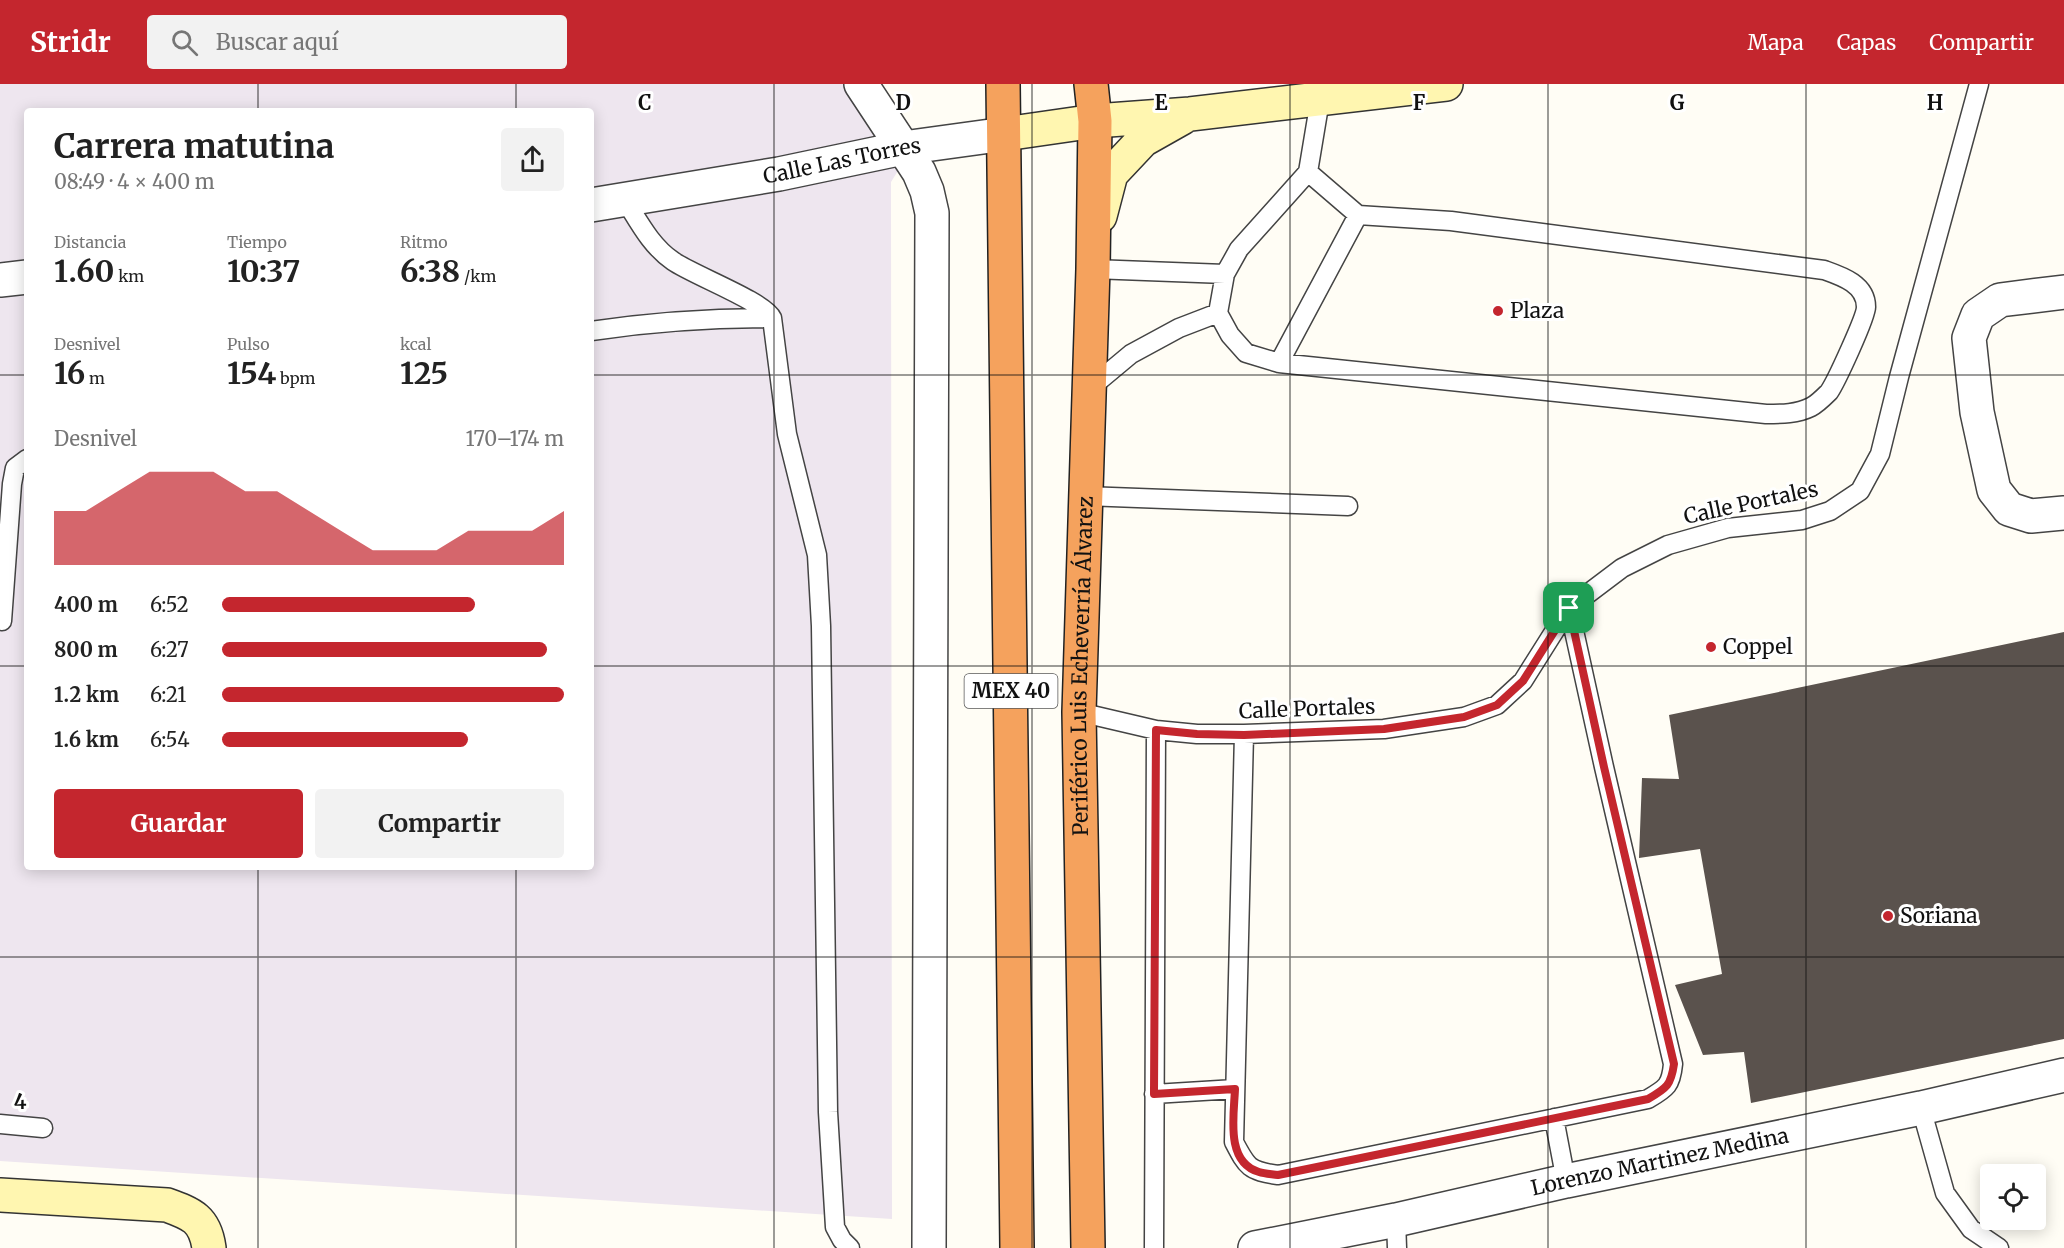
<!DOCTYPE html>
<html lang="es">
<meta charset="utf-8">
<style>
body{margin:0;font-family:Merriweather,serif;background:#f2f2f2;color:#222;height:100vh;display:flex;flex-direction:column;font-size:22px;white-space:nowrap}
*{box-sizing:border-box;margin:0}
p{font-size:20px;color:#767676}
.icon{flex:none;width:33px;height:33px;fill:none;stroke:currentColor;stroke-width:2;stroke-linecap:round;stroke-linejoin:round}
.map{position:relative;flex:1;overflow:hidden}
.sheet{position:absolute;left:24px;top:24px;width:570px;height:762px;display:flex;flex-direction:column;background:#fff;border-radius:6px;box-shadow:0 3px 15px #0003}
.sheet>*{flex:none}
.tools{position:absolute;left:1980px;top:1080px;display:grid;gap:12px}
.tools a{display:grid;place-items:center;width:66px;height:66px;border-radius:6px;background:#fff;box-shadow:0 3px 15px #0003;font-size:30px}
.pin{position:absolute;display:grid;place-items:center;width:51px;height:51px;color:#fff;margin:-26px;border-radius:12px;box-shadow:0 3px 9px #0006}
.round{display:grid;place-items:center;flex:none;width:63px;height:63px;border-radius:6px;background:#f2f2f2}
.overview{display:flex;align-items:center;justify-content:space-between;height:102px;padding:0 30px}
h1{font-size:33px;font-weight:700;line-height:45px}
.stats{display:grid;grid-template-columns:repeat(3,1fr);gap:9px;height:102px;padding:6px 30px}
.stats div{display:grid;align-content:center}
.stats b{font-size:30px;font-weight:700}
.stats small{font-size:16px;font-weight:400}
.stats p{font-size:16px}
.chart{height:168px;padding:12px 30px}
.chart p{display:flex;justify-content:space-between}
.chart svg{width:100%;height:108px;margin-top:6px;fill:#c4262e;opacity:.7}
.cta{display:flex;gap:12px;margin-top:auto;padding:12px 30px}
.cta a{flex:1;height:69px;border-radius:6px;background:#c4262e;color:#fff;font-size:24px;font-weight:700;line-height:69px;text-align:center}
.cta a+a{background:#f2f2f2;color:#222}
ul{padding:0 30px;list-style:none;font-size:20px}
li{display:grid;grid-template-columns:96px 72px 1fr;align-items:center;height:45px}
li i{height:15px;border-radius:8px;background:#c4262e}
header{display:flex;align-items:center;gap:36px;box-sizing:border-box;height:84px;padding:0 30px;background:#c4262e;color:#fff}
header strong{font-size:28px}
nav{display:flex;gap:33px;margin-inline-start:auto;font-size:21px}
.search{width:420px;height:54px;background:#f2f2f2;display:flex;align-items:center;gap:15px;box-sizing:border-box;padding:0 21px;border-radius:6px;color:#767676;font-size:22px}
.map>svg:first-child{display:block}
.industrial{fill:#eee6ef;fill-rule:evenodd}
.building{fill:#5a524d}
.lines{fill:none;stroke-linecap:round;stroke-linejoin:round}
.lane-casing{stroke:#444;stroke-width:21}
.street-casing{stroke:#444;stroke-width:36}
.secondary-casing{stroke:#333;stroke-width:36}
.highway-casing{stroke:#222;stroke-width:36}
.lane{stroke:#fff;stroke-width:18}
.street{stroke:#fff;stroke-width:33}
.secondary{stroke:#fff6b0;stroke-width:33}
.highway{stroke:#f5a25d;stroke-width:33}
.route-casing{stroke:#fff;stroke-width:12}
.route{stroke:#c4262e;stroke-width:8}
.grid{fill:none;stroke:#111;stroke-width:1.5;stroke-opacity:0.55}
.poi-dot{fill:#c4262e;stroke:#fff;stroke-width:2}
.labels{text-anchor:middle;stroke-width:6;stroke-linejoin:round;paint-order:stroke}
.shield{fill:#fff;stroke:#585858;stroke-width:1.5}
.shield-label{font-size:20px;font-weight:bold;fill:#111}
.street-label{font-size:21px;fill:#111;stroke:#fff}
.poi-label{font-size:21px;fill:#111;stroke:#fff;text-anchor:start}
.grid-label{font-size:20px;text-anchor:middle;font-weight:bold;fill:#111;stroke:#fff;stroke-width:6;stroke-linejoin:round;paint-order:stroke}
</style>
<header>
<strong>Stridr</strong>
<div class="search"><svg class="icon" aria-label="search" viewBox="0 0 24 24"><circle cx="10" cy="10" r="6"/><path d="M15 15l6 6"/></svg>Buscar aquí</div>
<nav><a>Mapa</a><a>Capas</a><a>Compartir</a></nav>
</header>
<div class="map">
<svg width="2064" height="1164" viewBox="0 0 2064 1164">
<rect width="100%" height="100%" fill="#fffdf5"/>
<path class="industrial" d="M0,0h869l43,64 -21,34 1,1037 -892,-58zM27,27h564v756h-564z"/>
<path class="building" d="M2064,548v407l-313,64 -7,-51 -41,3 -28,-70 47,-11 -22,-125 -61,9 3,-80 37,1 -10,-64z"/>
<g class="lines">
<g class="lane-casing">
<path id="lane" d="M1308,88l-69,77 -14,25 -7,39 12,22 16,18 33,10 487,51c16,0 31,0 45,-7 6,-3 14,-11 18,-15 7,-10 37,-75 37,-85 0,-23 -25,-31 -42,-37l-373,-49 -93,-6 -50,-43 12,-72
M625,116c14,22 26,46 48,61 20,14 92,41 99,57l15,116 30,121 4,71 7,486 7,115 7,13 8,8
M1093,185l132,5
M591,247c60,-9 120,-13 181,-13
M1279,279l79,-148
M1089,305l42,-35 48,-26 39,-15
M1085,412l263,10
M2,537l10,-137 3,-16 12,-9
M1079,628l77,18 41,4h47l140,-5 80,-12 33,-12 26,-24 46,-73 53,-40 46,-23 60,-17 74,-8 28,-9 30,-20 20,-37 19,-77 80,-293
M1244,650l-10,408c13,25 15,29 44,33l370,-76c19,-11 23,-14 25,-35l-69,-297 -35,-159
M1154,1010l81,-5
M1921,1024l24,85 26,36 28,19
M1554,1034l12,63
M0,1040l43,4
M1396,1136l1,28
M1154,1164l2,-518"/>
</g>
<g class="street-casing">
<g id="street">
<path d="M861,0l58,88 8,19 5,22 -3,1035"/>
<path id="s1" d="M591,121l188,-31 124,-26 102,-14"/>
<path d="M0,196l27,-3"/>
<path d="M2064,208l-64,8 -22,15 -9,23 8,74 17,78 15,19 22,7 33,-3"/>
<path id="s2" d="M1255,1164l141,-28 170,-39 355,-73 143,-33"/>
</g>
</g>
<g class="secondary-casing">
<path id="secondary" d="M1005,50l90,-13 95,-7 256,-30
M1100,132l11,-42 32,-34 39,-22
M0,1111l167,10c25,9 38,14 42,43"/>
</g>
<g class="highway-casing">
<g id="highway">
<path d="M1003,0l14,1164"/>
<path id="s3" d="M1088,1164l-9,-536 14,-443 2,-148 -4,-37"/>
</g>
</g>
<use href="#lane" class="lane"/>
<use href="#street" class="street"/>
<use href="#secondary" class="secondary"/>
<use href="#highway" class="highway"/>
</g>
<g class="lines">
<g class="route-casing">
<path id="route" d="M1569,524l35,159 70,297c-3,21 -7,24 -26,35l-370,76c-6,-1 -13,-1 -19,-3 -34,-10 -25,-57 -24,-83l-81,5 2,-364 41,4 47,1 140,-6 80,-12 33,-12 26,-24z"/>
</g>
<use href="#route" class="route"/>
</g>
<path class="grid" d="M258,0v27M516,0v27M774,0v1164M1032,0v1164M1290,0v1164M1548,0v1164M1806,0v1164M0,291h27M591,291h1473M0,582h27M591,582h1473M258,783v381M516,783v381M0,873h2064"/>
<g class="poi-dot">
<circle cx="1498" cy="227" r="6"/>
<circle cx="1711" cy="563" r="6"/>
<circle cx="1888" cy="832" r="6"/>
</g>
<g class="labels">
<rect class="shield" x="964.5" y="590" width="93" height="34" rx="4.5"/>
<g class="shield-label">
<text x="1011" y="614">MEX 40</text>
</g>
<g class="street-label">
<text dy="7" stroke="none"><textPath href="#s1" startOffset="255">Calle Las Torres</textPath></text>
<text transform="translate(1751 419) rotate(-12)" y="7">Calle Portales</text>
<text dy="7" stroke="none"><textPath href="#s3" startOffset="582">Periférico Luis Echeverría Álvarez</textPath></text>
<text transform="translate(1307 625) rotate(-2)" y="7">Calle Portales</text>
<text dy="7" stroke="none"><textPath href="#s2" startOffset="414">Lorenzo Martinez Medina</textPath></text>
</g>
<g class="poi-label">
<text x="1510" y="234">Plaza</text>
<text x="1723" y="570">Coppel</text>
<text x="1900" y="839">Soriana</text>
</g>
</g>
<g class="grid-label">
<text x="645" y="26">C</text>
<text x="903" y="26">D</text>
<text x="1161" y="26">E</text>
<text x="1419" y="26">F</text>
<text x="1677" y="26">G</text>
<text x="1935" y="26">H</text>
<text x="20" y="1025">4</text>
</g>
</svg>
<div class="tools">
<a><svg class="icon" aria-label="locate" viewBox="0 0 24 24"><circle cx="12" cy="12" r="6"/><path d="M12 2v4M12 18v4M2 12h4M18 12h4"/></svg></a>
</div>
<div class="pin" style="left:1569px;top:524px;background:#1e9e55"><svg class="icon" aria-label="arrive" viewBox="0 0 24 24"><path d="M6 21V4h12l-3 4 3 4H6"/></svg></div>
<section class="sheet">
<div class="overview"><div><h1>Carrera matutina</h1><p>08:49 · 4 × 400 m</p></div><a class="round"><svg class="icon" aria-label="share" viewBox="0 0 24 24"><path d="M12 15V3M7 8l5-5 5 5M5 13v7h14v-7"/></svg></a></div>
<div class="stats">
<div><p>Distancia</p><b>1.60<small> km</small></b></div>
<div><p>Tiempo</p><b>10:37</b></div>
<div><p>Ritmo</p><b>6:38<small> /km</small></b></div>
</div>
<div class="stats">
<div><p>Desnivel</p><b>16<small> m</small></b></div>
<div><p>Pulso</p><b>154<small> bpm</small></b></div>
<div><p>kcal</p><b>125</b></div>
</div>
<div class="chart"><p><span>Desnivel</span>170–174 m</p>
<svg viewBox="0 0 160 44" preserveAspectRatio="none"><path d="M0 44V22L10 22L20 14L30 6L40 6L50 6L60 14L70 14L80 22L90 30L100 38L110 38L120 38L130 30L140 30L150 30L160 22V44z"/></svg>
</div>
<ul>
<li><b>400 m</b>6:52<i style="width:74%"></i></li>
<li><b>800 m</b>6:27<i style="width:95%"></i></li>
<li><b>1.2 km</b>6:21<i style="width:100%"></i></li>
<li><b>1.6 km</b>6:54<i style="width:72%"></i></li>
</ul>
<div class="cta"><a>Guardar</a><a>Compartir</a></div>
</section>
</div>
